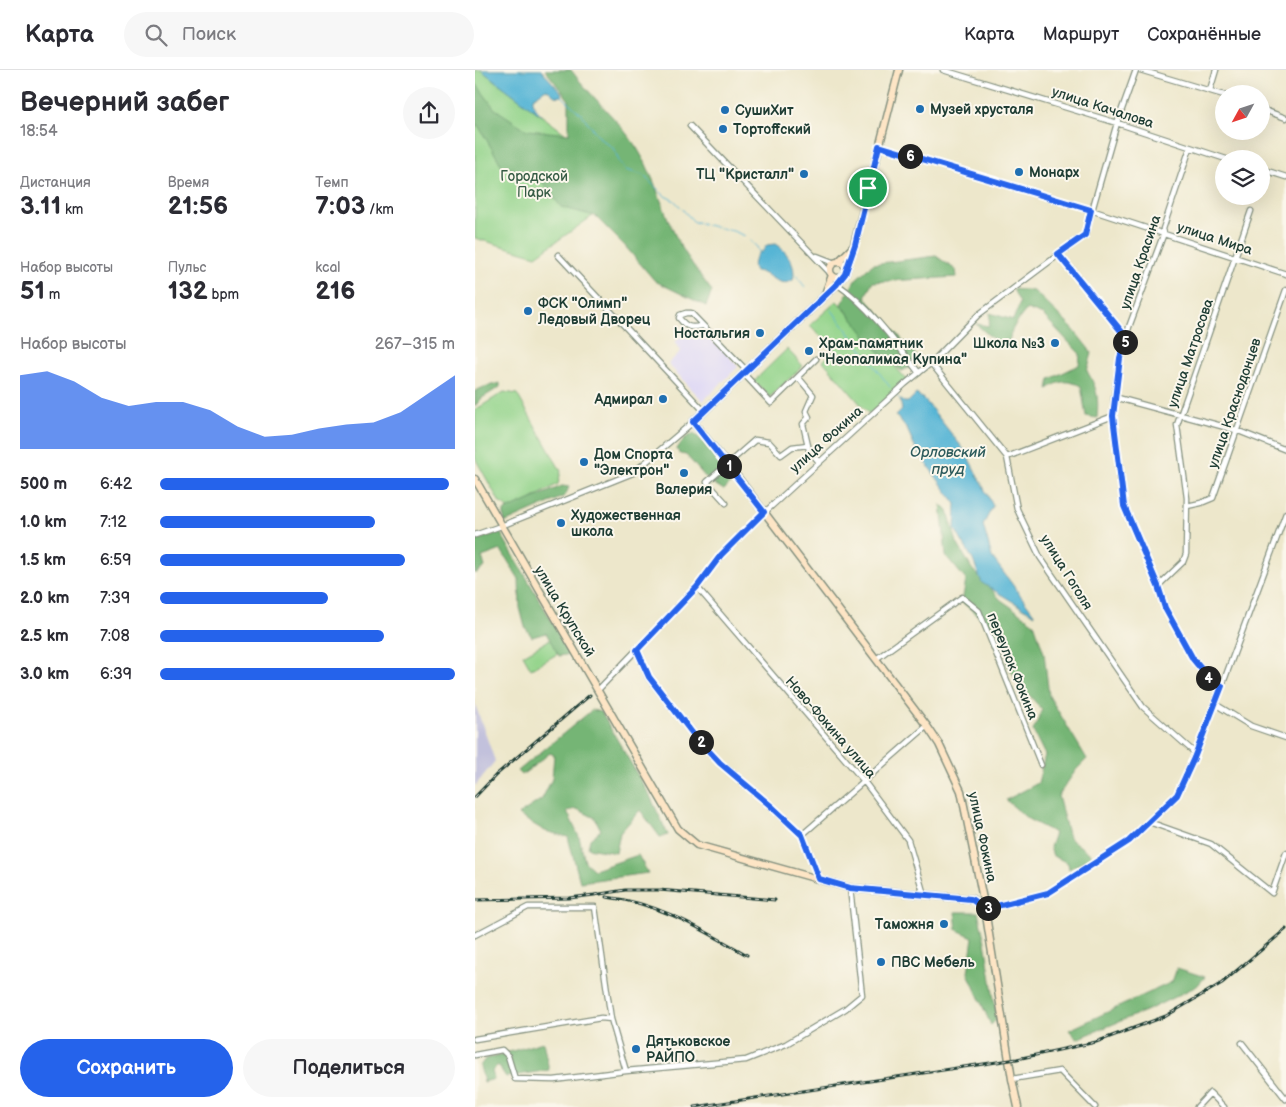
<!DOCTYPE html>
<html lang="ru">
<meta charset="utf-8">
<style>
body{margin:0;font-family:"Balsamiq Sans",sans-serif;background:#f7f7f7;color:#2b2b33;height:100vh;display:flex;flex-direction:column;font-size:19px;white-space:nowrap}
*{box-sizing:border-box;margin:0}
p{font-size:16px;color:#7c7c81}
.icon{flex:none;width:28px;height:28px;fill:none;stroke:currentColor;stroke-width:2;stroke-linecap:round;stroke-linejoin:round}
.map{position:relative;flex:1;overflow:hidden}
.drawer{display:flex;flex-direction:column;background:#fff;width:475px}
.drawer>*{flex:none}
.needle{width:32px;rotate:230deg}
.controls{position:absolute;left:740px;top:15px;display:grid;gap:10px}
.controls a{display:grid;place-items:center;width:55px;height:55px;border-radius:50%;background:#fff;box-shadow:0 5px 20px #0002;font-size:25px}
.pin{position:absolute;display:grid;place-items:center;width:42px;height:42px;color:#fff;margin:-21px;border:2px solid #fff;border-radius:50%;box-shadow:0 1px 5px #0007}
.km{position:absolute;width:25px;height:25px;margin:-12px;border-radius:50%;background:#222;color:#fff;font-size:14px;line-height:25px;text-align:center}
.round{display:grid;place-items:center;flex:none;width:52px;height:52px;border-radius:26px;background:#f7f7f7}
.overview{display:flex;align-items:center;justify-content:space-between;height:85px;padding:0 20px}
h1{font-size:28px;font-weight:700;line-height:38px}
.stats{display:grid;grid-template-columns:repeat(3,1fr);gap:8px;height:85px;padding:5px 20px}
.stats div{display:grid;align-content:center}
.stats b{font-size:25px;font-weight:700}
.stats small{font-size:14px;font-weight:400}
.stats p{font-size:14px}
.chart{height:140px;padding:10px 20px}
.chart p{display:flex;justify-content:space-between}
.chart svg{width:100%;height:90px;margin-top:5px;fill:#2563eb;opacity:.7}
.action{display:flex;gap:10px;margin-top:auto;padding:10px 20px}
.action a{flex:1;height:58px;border-radius:30px;background:#2563eb;color:#fff;font-size:20px;font-weight:700;line-height:58px;text-align:center}
.action a+a{background:#f7f7f7;color:#2b2b33}
ul{padding:0 20px;list-style:none;font-size:16px}
li{display:grid;grid-template-columns:80px 60px 1fr;align-items:center;height:38px}
li i{height:12px;border-radius:6px;background:#2563eb}
header{display:flex;align-items:center;gap:30px;box-sizing:border-box;height:70px;padding:0 25px;background:#fff;border-bottom:1px solid #e1e1e2}
header strong{font-size:24px}
nav{display:flex;gap:28px;margin-inline-start:auto;font-size:18px}
.search{width:350px;height:45px;background:#f7f7f7;display:flex;align-items:center;gap:12px;box-sizing:border-box;padding:0 18px;border-radius:28px;color:#7c7c81;font-size:19px}
main{display:flex;flex:1;min-height:0}
.map>svg:first-child{display:block}
.built{fill:#dcd5f6}
.industrial{fill:#c2c1dc}
.green{fill:#92d389;stroke:#58885e}
.forest{fill:#75b575;stroke:#4a7954}
.water{fill:#57b5d5;stroke:#3b7984}
.lines{fill:none;stroke-linecap:round;stroke-linejoin:round}
.stream{stroke:#57b5d5;stroke-width:1}
.street-casing{stroke:#869280;stroke-width:7}
.secondary-casing{stroke:#869280;stroke-width:9}
.street{stroke:#fff;stroke-width:4.5}
.secondary{stroke:#fde5c5;stroke-width:6}
.rail-casing{stroke:#1f3d34;stroke-width:3}
.rail{stroke:#fbf7ec;stroke-width:1;stroke-dasharray:4;stroke-linecap:butt}
.route-casing{stroke:#fff;stroke-width:10}
.route{stroke:#2563eb;stroke-width:6}
.poi-dot{fill:#1f6fb2;stroke:#fbf7ec;stroke-width:2}
.labels{text-anchor:middle;stroke-width:4;stroke-linejoin:round;paint-order:stroke}
.street-label{font-size:14px;fill:#1f3d34;stroke:#fbf7ec}
.poi-label{font-size:14px;font-weight:bold;fill:#1f3d34;stroke:#fbf7ec;text-anchor:start}
.park-label{font-size:14px;fill:#365b45;stroke:#fbf7ec}
.water-label{font-size:15px;font-style:italic;fill:#2d5b5c;stroke:#fbf7ec}
</style>
<header>
<strong>Карта</strong>
<div class="search"><svg class="icon" aria-label="search" viewBox="0 0 24 24"><circle cx="10" cy="10" r="6"/><path d="M15 15l6 6"/></svg>Поиск</div>
<nav><a>Карта</a><a>Маршрут</a><a>Сохранённые</a></nav>
</header>
<main>
<section class="drawer">
<div class="overview"><div><h1>Вечерний забег</h1><p>18:54</p></div><a class="round"><svg class="icon" aria-label="share" viewBox="0 0 24 24"><path d="M12 15V3M7 8l5-5 5 5M5 13v7h14v-7"/></svg></a></div>
<div class="stats">
<div><p>Дистанция</p><b>3.11<small> km</small></b></div>
<div><p>Время</p><b>21:56</b></div>
<div><p>Темп</p><b>7:03<small> /km</small></b></div>
</div>
<div class="stats">
<div><p>Набор высоты</p><b>51<small> m</small></b></div>
<div><p>Пульс</p><b>132<small> bpm</small></b></div>
<div><p>kcal</p><b>216</b></div>
</div>
<div class="chart"><p><span>Набор высоты</span>267–315 m</p>
<svg viewBox="0 0 160 44" preserveAspectRatio="none"><path d="M0 44V8L10 6L20 11L30 19L40 23L50 21L60 21L70 25L80 33L90 38L100 37L110 34L120 32L130 31L140 26L150 17L160 8V44z"/></svg>
</div>
<ul>
<li><b>500 m</b>6:42<i style="width:98%"></i></li>
<li><b>1.0 km</b>7:12<i style="width:73%"></i></li>
<li><b>1.5 km</b>6:59<i style="width:83%"></i></li>
<li><b>2.0 km</b>7:39<i style="width:57%"></i></li>
<li><b>2.5 km</b>7:08<i style="width:76%"></i></li>
<li><b>3.0 km</b>6:39<i style="width:100%"></i></li>
</ul>
<div class="action"><a>Сохранить</a><a>Поделиться</a></div>
</section>
<div class="map">
<svg width="811" height="1037" viewBox="0 0 811 1037">
<rect width="100%" height="100%" fill="#fbf7ec"/>
<filter id="ink" filterUnits="userSpaceOnUse"><feTurbulence type="fractalNoise" baseFrequency=".02" numOctaves="2"/><feDisplacementMap in="SourceGraphic" scale="10" xChannelSelector="R" yChannelSelector="G"/><feConvolveMatrix kernelMatrix="1 2 1 2 8 2 1 2 1" color-interpolation-filters="sRGB"/></filter>
<filter id="wash" filterUnits="userSpaceOnUse"><feTurbulence type="fractalNoise" baseFrequency=".0096" numOctaves="4" result="noise"/><feDisplacementMap in="SourceGraphic" scale="20" xChannelSelector="R" yChannelSelector="G"/><feGaussianBlur stdDeviation="1.12" result="paint"/><feColorMatrix in="noise" values="0 0 0 0 0 0 0 0 0 0 0 0 0 0 0 0 0 1.4 0 .05"/><feComposite in="paint" operator="in"/></filter>
<g filter="url(#wash)">
<rect width="100%" height="100%" fill="#ede7cb"/>
<path class="built" d="M210,264h14l22,13 17,20 -35,34 -35,-37 13,-13 -6,-9z"/>
<path class="industrial" d="M0,634l20,57 -20,25z"/>
<path class="green" d="M0,0h6l154,116 -99,70 -61,-18z
M362,231l70,79 -38,34 -46,-53 11,-11 -24,-25z
M312,279l16,17 -33,31 -16,-16z
M29,322l13,2 44,77 -3,13 -46,26 -12,-7 -25,-45v-48z
M76,569l8,14 -28,16 -8,-14z"/>
<path class="forest" d="M70,0h26c24,32 56,56 74,92 12,24 19,51 31,75 10,19 23,37 36,54l-6,15 -51,-25 -30,-35 -30,-30 -34,-9 -23,-31 -36,-10 -24,-41 -3,1v-44l20,27 32,21 42,4v-34z
M461,186l20,14 1,7 -85,5 -7,15 56,64 -19,10 -25,-21 -36,-46 15,-25 17,-15z
M538,219l21,2 39,38 19,24 -5,18c10,17 12,26 10,47l-11,-2 -5,-30c-13,-6 -21,-6 -33,3l2,-10 29,-14 1,-11 -37,-39 -16,-6c-9,11 -18,21 -18,36l-8,1 -25,-22 13,2 1,-13 23,7 7,-17z
M25,313v4l-18,11 -7,8v-15l9,-4z
M219,363l7,7 31,42 -8,8 -16,-10 -22,-25 -6,-1 -3,-5 7,-10z
M87,416l7,1 -4,9 -61,27v-12z
M466,434l7,7 9,32 15,26 29,31 33,23 10,30 5,43 38,63 -11,11 -18,26 11,42 24,18 -24,13 -1,-6 -15,-7 -3,-9 5,-14 -27,-14 -22,-19 32,-17 7,-28 -12,-24 9,-21 -22,-26 -13,-19 -2,-19 -10,-16 -33,-28 4,-22 -20,-24z
M25,462l71,122 -12,2 -13,-23 -14,4 -7,-10 -5,-19 -1,-29 -18,-29 -19,7 3,10 -10,7v-33z
M117,640l9,2 49,84 18,39 -8,2 -20,-27 -20,23 -4,20 -28,-5 2,-9 11,-9 -6,-12 -18,-9 -10,2 12,26 6,25 9,8 44,-15 10,18 -68,9 -12,-45 -23,-6 -27,-16 24,-16 10,-20 2,-24 -4,-2 -28,22 -4,-4z
M480,842h23l7,30 12,77 -6,6 -23,-52 5,-36 -16,-7z
M702,898l28,9 -8,9 -47,23 -73,30 -8,-9 103,-48z
M68,972l6,28 -43,7 -8,-12 -6,6 2,8 -10,3 -4,-16 5,-7z"/>
<path class="water" d="M6,0h60l20,22 1,4c-9,2 -9,-3 -16,-7l-13,9c-1,7 4,12 9,18z
M300,174c12,7 22,22 18,36 -14,9 -24,-8 -38,-9 -4,-7 0,-13 4,-19h3l5,-7z
M441,324l8,5 41,52 28,55 -10,19 9,32 43,58 -53,-32 -9,-23 -18,-31 1,-25 -39,-53 -10,-22 -11,-13 6,-6 -2,-11 4,3h4z"/>
<g class="lines">
<path class="stream" d="M87,26l20,19 18,23 13,10 7,15 6,7 17,5 22,21 10,5 19,21 39,9 12,5 12,11 2,5
M320,204l10,13
M356,239l59,78
M421,325l4,4"/>
</g>
</g>
<g filter="url(#ink)">
<g class="lines">
<g class="street-casing">
<path id="street" d="M468,0l174,53 109,36
M665,0l84,25
M735,20l6,-20
M786,39l25,9
M215,56l142,149
M404,76l212,64 195,64
M715,78l-27,81 1,4 -35,94 -9,31 -6,39 -1,19 11,89 34,81 7,22 28,51 14,17 15,10
M786,99l25,8
M583,184l68,83
M83,185l146,156
M342,186l18,7
M362,214c32,22 59,59 82,89
M227,256c-12,2 -15,2 -23,-8l1,-3 6,-2h5l55,57
M456,293l76,94 10,52 23,48 103,150 52,46
M268,303l28,30 45,-44
M323,307l15,18 -7,16 3,6 -6,7 6,26 10,12
M639,327l122,33 50,20
M532,387l106,-41
M251,433l-19,-21 48,-42 14,2 12,13 11,-8 16,-2
M712,436l14,-3 12,-5 73,-208
M0,465l26,-9 132,-53 60,-51
M683,516l25,-24 3,-8 1,-56 -10,-73 74,-214
M222,517l166,193 45,60 16,55
M162,580l11,27 45,57 27,29 51,43 31,29 17,44
M401,589l86,-62 17,14 62,154
M123,620l99,-103 24,-32 43,-42 141,-129 26,-21 47,-48 107,-80 32,-112 19,-53
M740,634l36,22 35,12
M674,752l62,22 61,49 14,-40
M327,765l125,-109
M510,839l63,-16 81,-52 48,-46 17,-37 28,-72 64,-173
M0,865l53,-28h67l16,112 15,52 -72,9 -39,-1 -7,-23 -6,-6 -27,5
M0,969l126,-21 10,1
M767,973l44,56
M151,1001l120,-11 40,-16 59,-35 17,-14 -12,-107
M537,1009l48,-8 35,36
M722,1037l13,-14 14,14"/>
</g>
<g class="secondary-casing">
<path id="secondary" d="M363,192l14,-14
M355 200a8 8 0 1 1 16 0a8 8 0 1 1-16 0Z
M371,201l8,-26 45,-175
M369,205l-7,9 -144,138 46,57 188,247 12,18 22,47 24,118 27,170 6,28
M350,224l7,-19
M0,409l203,350 19,16 153,43 122,11 13,10"/>
</g>
<use href="#street" class="street"/>
<use href="#secondary" class="secondary"/>
<g class="rail-casing">
<path id="rail" d="M0,727l21,-22 94,-80
M131,827c54,6 95,32 141,58
M0,830l94,-2 25,-3 31,-5h34l116,10
M220,1037l322,-48 79,-17 70,-26 56,-33 64,-54"/>
</g>
<use href="#rail" class="rail"/>
</g>
</g>
<g class="lines" filter="url(#ink)">
<g class="route-casing">
<path id="route" d="M404,76l212,64 -6,25 -27,19 68,83 -6,21 -7,58 11,90 34,80 7,22 28,51 14,17 15,10 -28,72 -17,37 -48,46 -81,52 -63,16 -14,-10 -121,-11 -31,-9 -17,-44 -31,-29 -51,-43 -27,-29 -44,-57 -12,-27 60,-63 24,-32 43,-43 -71,-90 144,-138 8,-10 10,-29z"/>
</g>
<use href="#route" class="route"/>
</g>
<g class="poi-dot">
<circle cx="445" cy="39" r="5"/>
<circle cx="250" cy="40" r="5"/>
<circle cx="248" cy="59" r="5"/>
<circle cx="544" cy="102" r="5"/>
<circle cx="329" cy="104" r="5"/>
<circle cx="53" cy="241" r="5"/>
<circle cx="285" cy="263" r="5"/>
<circle cx="580" cy="273" r="5"/>
<circle cx="334" cy="281" r="5"/>
<circle cx="188" cy="329" r="5"/>
<circle cx="109" cy="392" r="5"/>
<circle cx="209" cy="403" r="5"/>
<circle cx="86" cy="453" r="5"/>
<circle cx="469" cy="854" r="5"/>
<circle cx="406" cy="892" r="5"/>
<circle cx="161" cy="979" r="5"/>
</g>
<g class="labels">
<g class="street-label">
<text transform="translate(628 37) rotate(18)" y="5">улица Качалова</text>
<text transform="translate(740 168) rotate(18)" y="5">улица Мира</text>
<text transform="translate(665 192) rotate(-71)" y="5">улица Красина</text>
<text transform="translate(715 283) rotate(-71)" y="5">улица Матросова</text>
<text transform="translate(759 333) rotate(-71)" y="5">улица Краснодонцев</text>
<text transform="translate(351 369) rotate(-42)" y="5">улица Фокина</text>
<text transform="translate(592 502) rotate(58)" y="5">улица Гоголя</text>
<text transform="translate(90 541) rotate(59)" y="5">улица Крупской</text>
<text transform="translate(538 596) rotate(68)" y="5">переулок Фокина</text>
<text transform="translate(356 657) rotate(49)" y="5">Ново-Фокина улица</text>
<text transform="translate(508 767) rotate(78)" y="5">улица Фокина</text>
</g>
<g class="poi-label">
<text x="455" y="44">Музей хрусталя</text>
<text x="260" y="45">СушиХит</text>
<text x="258" y="64">Тортоffский</text>
<text x="554" y="107">Монарх</text>
<text x="319" y="109" text-anchor="end">ТЦ "Кристалл"</text>
<text x="63" y="238">ФСК "Олимп"<tspan x="63" dy="16">Ледовый Дворец</tspan></text>
<text x="275" y="268" text-anchor="end">Ностальгия</text>
<text x="344" y="278">Храм-памятник<tspan x="344" dy="16">"Неопалимая Купина"</tspan></text>
<text x="570" y="278" text-anchor="end">Школа №3</text>
<text x="178" y="334" text-anchor="end">Адмирал</text>
<text x="119" y="389">Дом Спорта<tspan x="119" dy="16">"Электрон"</tspan></text>
<text x="209" y="424" text-anchor="middle">Валерия</text>
<text x="96" y="450">Художественная<tspan x="96" dy="16">школа</tspan></text>
<text x="459" y="859" text-anchor="end">Таможня</text>
<text x="416" y="897">ПВС Мебель</text>
<text x="171" y="976">Дятьковское<tspan x="171" dy="16">РАЙПО</tspan></text>
</g>
<g class="park-label">
<text x="59" y="111">Городской<tspan x="59" dy="16">Парк</tspan></text>
</g>
<g class="water-label">
<text x="473" y="387">Орловский<tspan x="473" dy="17">пруд</tspan></text>
</g>
</g>
</svg>
<div class="controls">
<a><svg class="needle" viewBox="-14 -14 28 28"><path d="M0-13l5 13h-10z" fill="#e53935"/><path d="M0 13l5-13h-10z" fill="#7c7c81"/></svg></a>
<a><svg class="icon" aria-label="layers" viewBox="0 0 24 24"><path d="M12 4l9 5-9 5-9-5zM3 14l9 5 9-5"/></svg></a>
</div>
<div class="pin" style="left:393px;top:118px;background:#1e9e55"><svg class="icon" aria-label="arrive" viewBox="0 0 24 24"><path d="M6 21V4h12l-3 4 3 4H6"/></svg></div>
<b class="km" style="left:254px;top:396px">1</b>
<b class="km" style="left:226px;top:672px">2</b>
<b class="km" style="left:513px;top:838px">3</b>
<b class="km" style="left:733px;top:608px">4</b>
<b class="km" style="left:650px;top:272px">5</b>
<b class="km" style="left:435px;top:86px">6</b>
</div>
</main>
